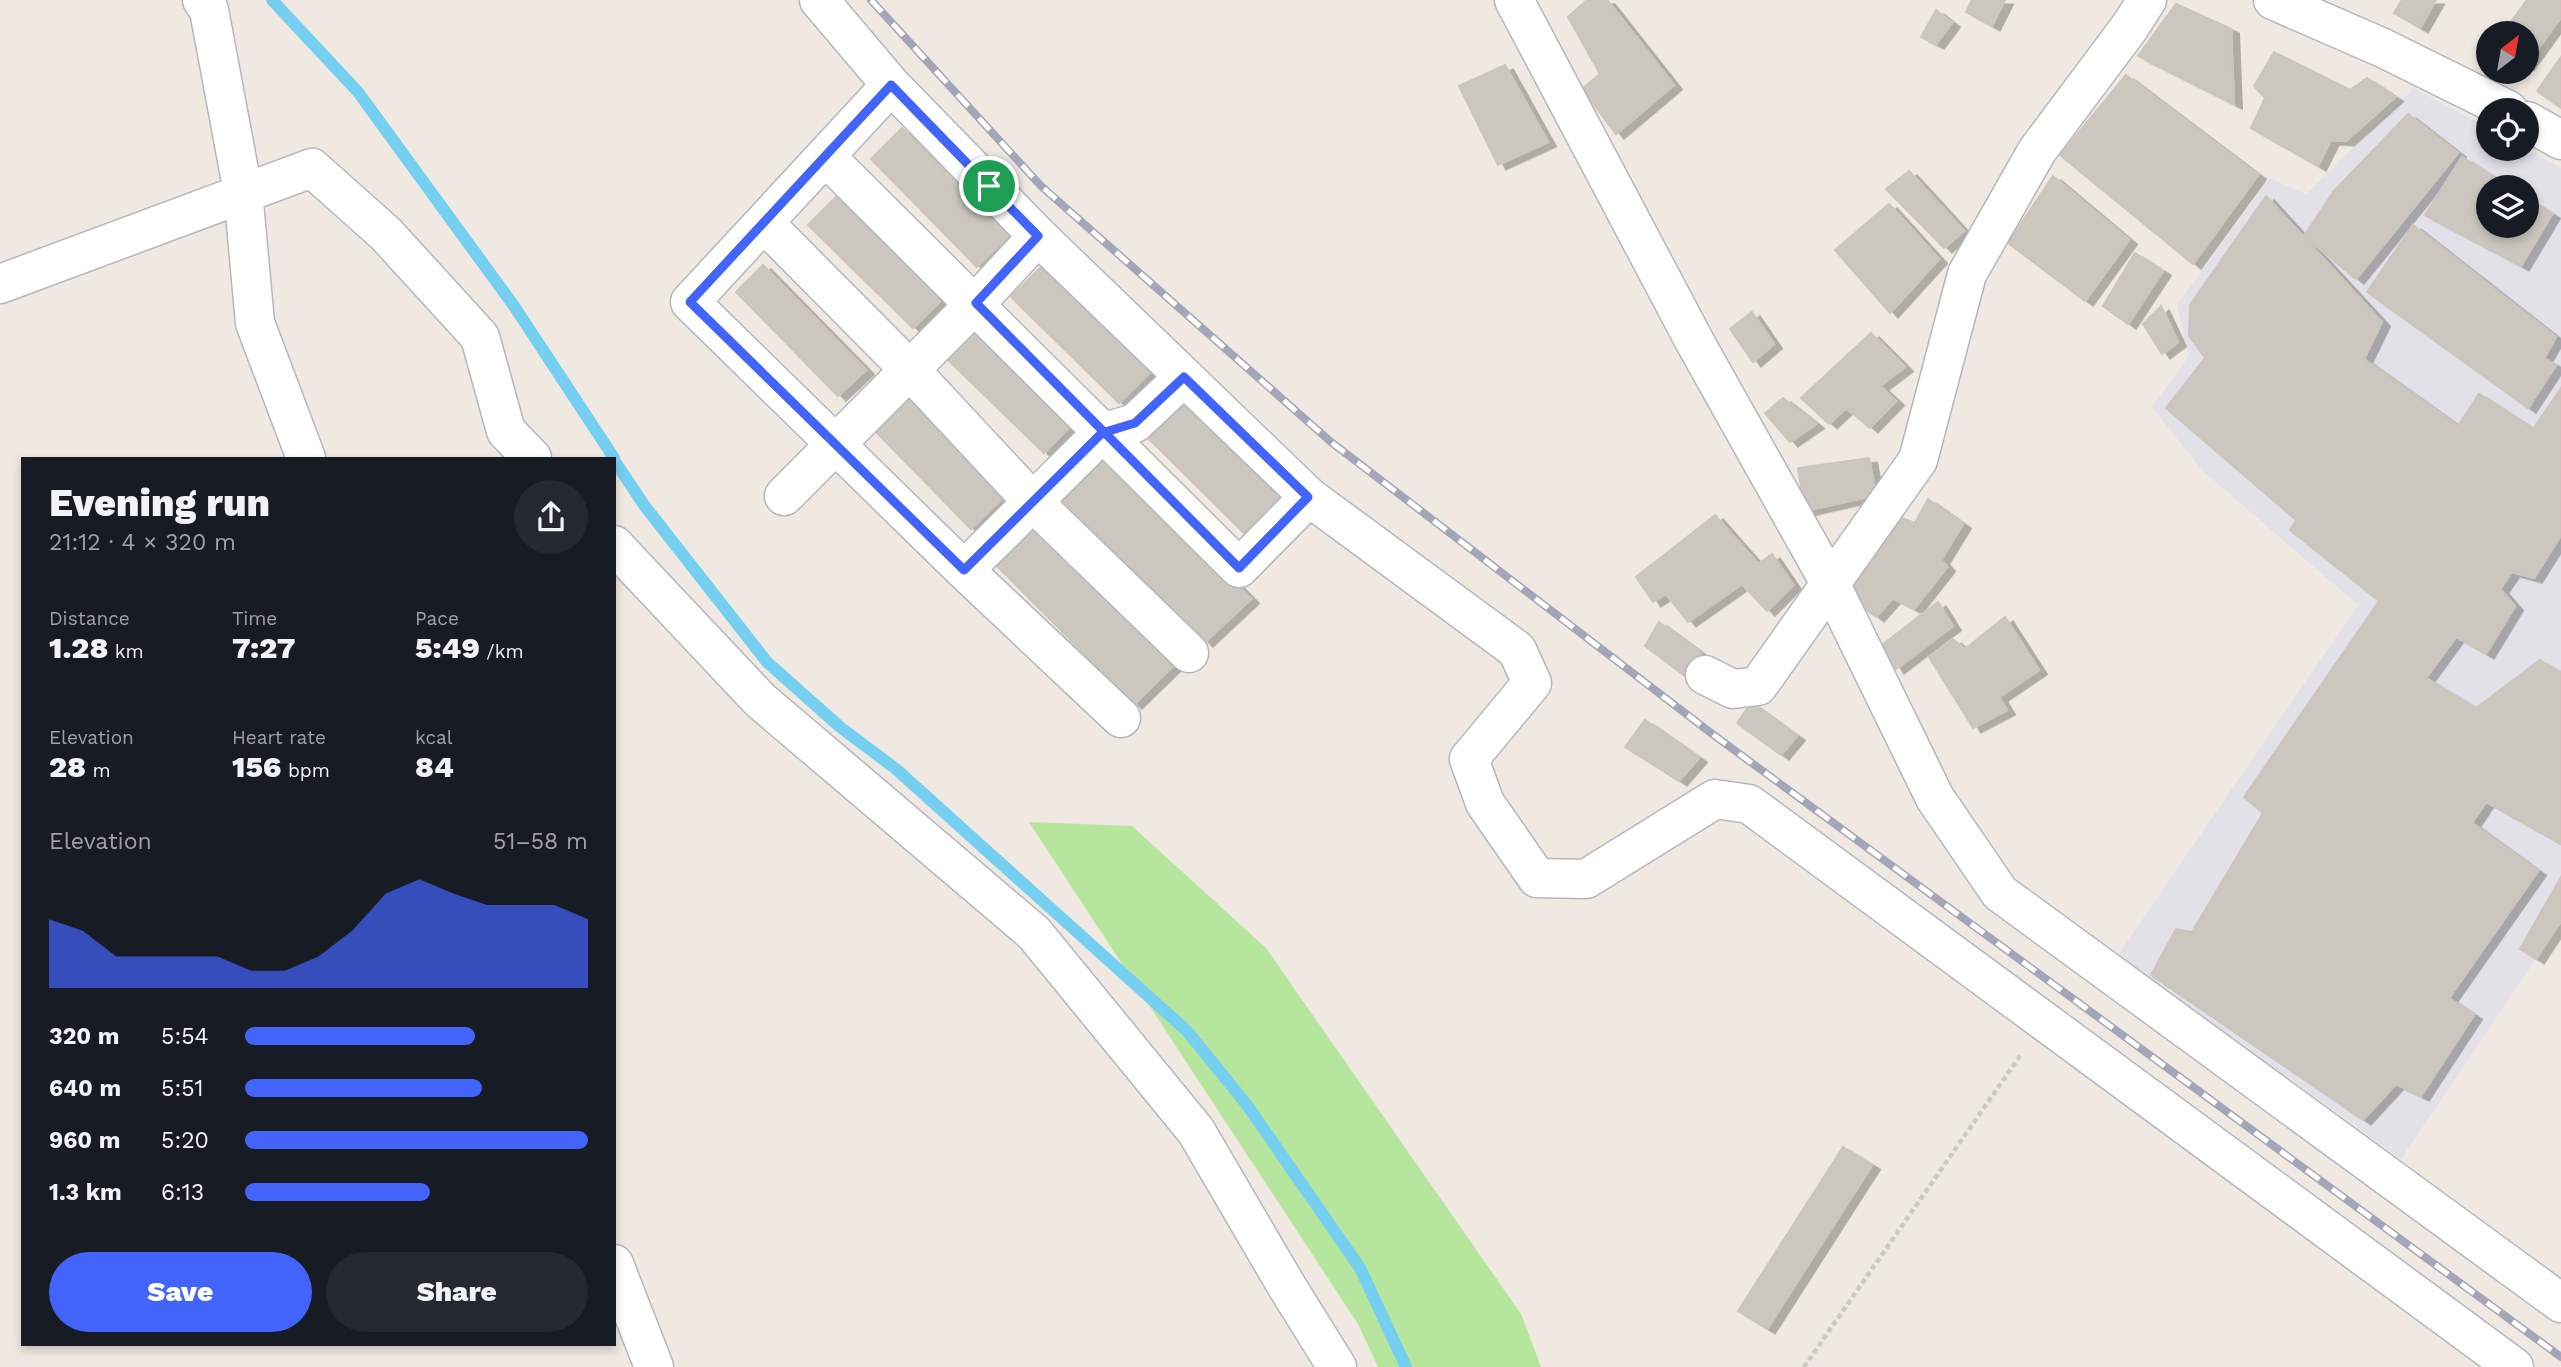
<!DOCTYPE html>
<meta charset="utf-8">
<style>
body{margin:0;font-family:"Work Sans",sans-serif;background:#242831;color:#f1f3f6;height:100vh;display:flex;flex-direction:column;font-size:26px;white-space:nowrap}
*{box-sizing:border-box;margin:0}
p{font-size:23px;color:#9ea1a6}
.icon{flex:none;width:38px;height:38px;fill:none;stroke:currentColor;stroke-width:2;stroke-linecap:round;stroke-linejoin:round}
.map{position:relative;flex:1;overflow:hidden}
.sheet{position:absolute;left:21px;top:457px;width:595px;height:889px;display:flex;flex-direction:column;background:#171b24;border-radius:0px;box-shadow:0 4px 10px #0003}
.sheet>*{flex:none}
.needle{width:46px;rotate:31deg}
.buttons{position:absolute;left:2476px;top:21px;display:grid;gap:14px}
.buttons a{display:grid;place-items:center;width:63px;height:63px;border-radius:50%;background:#171b24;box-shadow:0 4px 10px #0003;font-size:35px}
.pin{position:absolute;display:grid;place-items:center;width:60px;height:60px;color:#fff;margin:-30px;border:4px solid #fff;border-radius:50%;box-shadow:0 2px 7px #0007}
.round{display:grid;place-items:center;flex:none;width:74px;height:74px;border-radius:37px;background:#242831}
.overview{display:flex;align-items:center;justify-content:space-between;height:119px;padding:0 28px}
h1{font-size:38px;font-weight:800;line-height:52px}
.metrics{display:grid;grid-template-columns:repeat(3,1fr);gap:10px;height:119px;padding:7px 28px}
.metrics div{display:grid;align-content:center}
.metrics b{font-size:30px;font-weight:800}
.metrics small{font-size:19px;font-weight:400}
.metrics p{font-size:19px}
.chart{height:196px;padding:14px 28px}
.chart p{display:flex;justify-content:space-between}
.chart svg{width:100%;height:126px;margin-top:7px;fill:#4264fb;opacity:.7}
.button{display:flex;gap:14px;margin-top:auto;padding:14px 28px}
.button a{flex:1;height:80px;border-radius:42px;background:#4264fb;color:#fff;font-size:28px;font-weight:800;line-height:80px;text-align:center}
.button a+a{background:#242831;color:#f1f3f6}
ul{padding:0 28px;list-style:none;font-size:23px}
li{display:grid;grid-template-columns:112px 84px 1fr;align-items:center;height:52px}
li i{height:18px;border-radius:9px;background:#4264fb}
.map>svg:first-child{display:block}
.industrial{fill:#e3e1e8;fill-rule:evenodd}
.green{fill:#b6e59e}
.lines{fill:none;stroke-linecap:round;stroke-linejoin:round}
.stream{stroke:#75cff0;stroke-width:12}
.building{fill:#cbc7bf;stroke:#cbc5ba;stroke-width:2;filter:url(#shadow)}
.minor-casing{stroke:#b4b7c1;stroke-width:41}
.tertiary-casing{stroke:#b4b7c1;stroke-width:41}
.path{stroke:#c9c9c9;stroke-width:4.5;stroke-dasharray:5 3.5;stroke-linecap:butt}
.minor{stroke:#fff;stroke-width:38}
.tertiary{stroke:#fff;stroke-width:38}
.rail-casing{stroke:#a3a6b8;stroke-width:8}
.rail{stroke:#fff;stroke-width:5;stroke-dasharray:16;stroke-linecap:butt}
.route-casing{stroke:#fff;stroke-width:14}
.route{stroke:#4264fb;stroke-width:9}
</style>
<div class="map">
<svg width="2561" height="1367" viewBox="0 0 2561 1367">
<defs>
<filter id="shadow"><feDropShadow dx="8" dy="4.5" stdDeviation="0" flood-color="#0004"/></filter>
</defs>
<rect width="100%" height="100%" fill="#efe9e1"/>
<path class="industrial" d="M2414,88l74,40v21h38l35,19v754l-160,237 -283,-204 240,-350 -155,-134 -51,-64 37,-51 -12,-51 93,-127 36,16zM2488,187h39v39h-39z"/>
<path class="green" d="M1029,822l103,4 134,122 255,366 20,53h-163l-20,-43z"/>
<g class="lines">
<path class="stream" d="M272,0l86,92 156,214 100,152
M614,460l30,45 123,157 73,65 56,42 291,262 60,74 113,163 46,99"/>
</g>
<path class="building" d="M1587,0h20l67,85 -58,49 -34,-45 18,-15 -32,-57z
M1972,0h33l-13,26 -26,-14z
M2402,0h34l-16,28 -26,-15z
M2527,0h34v17l-34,47v-31h-24z
M2176,4l55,25 3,75 -96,-48z
M1936,10l16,13 -16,21 -15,-7z
M2274,52l76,38 17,-12 28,19 -49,44 -15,-1 -13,26 -67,-38 14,-30 -11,-12z
M2561,57v51l-24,-17z
M1505,65l43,77 -50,23 -39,-79z
M2126,75l132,100 -65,89 -133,-109z
M2408,114l50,39 -102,126 -52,-43 30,-45z
M902,128l108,107 -33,32 -106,-108z
M2462,157l48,30h-22v39h39v-28l25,16 -31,52 -96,-51z
M1909,171l55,60 -20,17 -58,-59z
M2053,176l76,64 -44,61 -77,-58z
M2266,196l116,126 -18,37 94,67 21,-32 54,35 28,-41v147l-27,43 -22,-6 -12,17 15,17 -29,48 -30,-17 -30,41 50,30 64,-48 21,13v171l-75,-42 -14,21 66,48 -89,127 25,17 -53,81 -25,-12 -33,36 -212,-145 25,-46 16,3 71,-119 -19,-16 135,-196 -89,-71 6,-10 -130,-112 39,-50 -16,-22 1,-31z
M836,197l105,103 -28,28 -105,-103z
M1889,204l50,55 -49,54 -55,-63z
M2413,225l143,112 -12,21 12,7 -28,43 -161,-116z
M2135,253l28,18 -35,53 -25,-18z
M763,265l103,105 -28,26 -102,-104z
M1042,266l108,106 -31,31 -108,-106z
M2161,306l17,36 -16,12 -19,-30z
M1752,312l22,32 -21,18 -23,-33z
M977,326l98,95 -31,32 -98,-95z
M1871,333l34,34 -25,19 16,15 -26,27 -24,-20 -17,16 -28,-26z
M909,396l96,100 -34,33 -97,-99z
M1783,398l33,26 -26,18 -25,-29z
M1178,399l105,103 -35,35 -105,-104z
M1110,455l141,144 -46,43 -143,-142z
M1869,458l7,37 -71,16 -7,-43z
M1928,499l35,25 -22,36 6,7 -33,42 -21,-11 -17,19 -13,-10 -14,-27 50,-63 16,6z
M1715,515l43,49 14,-10 21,31 -26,26 -25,-27 -54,38 -22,-28 -13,8 -17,-25z
M1033,526l140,140 -39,38 -139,-140z
M1938,602l15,24 -57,43 -14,-24z
M2005,617l34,53 -40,27 8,13 -34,18 -44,-71 24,-18 12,10z
M1659,622l42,31 -16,23 -40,-30z
M1751,703l46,33 -16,19 -44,-32z
M1645,720l54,38 -20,23 -54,-34z
M2561,877v44l-25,38 -16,-10z
M1843,1147l29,18 -105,164 -29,-18z"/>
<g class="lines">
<g class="minor-casing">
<path id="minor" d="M202,0l7,10 34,182 12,131 51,135
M819,0l72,85 147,151 271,261 208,153 15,33 -63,76 16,44 52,75 49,1 129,-80 34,5 765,563
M1514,0l182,344 134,239 105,215 65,95 561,410
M891,85l-201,217 274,268 157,148
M826,157l413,411 70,-71
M764,223l145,146 123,132 157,152
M0,284l312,-116 74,66 94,103 26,94 26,27
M784,496l192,-193 62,-67
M614,545l146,155 274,233 162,198 90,154 51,82
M964,570l138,-137 33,-10 49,-46
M1705,675l28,14 25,-3 160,-226 49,-186 70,-123 92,-123 18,-28
M614,1264l40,103"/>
</g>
<g class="tertiary-casing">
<path id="tertiary" d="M2273,0l110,48 125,62
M2527,121l34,19"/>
</g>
<path class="path" d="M1804,1367l218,-314"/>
<use href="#minor" class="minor"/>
<use href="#tertiary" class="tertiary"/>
<g class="rail-casing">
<path id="rail" d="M871,0l170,186 290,256 380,291 850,624"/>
</g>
<use href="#rail" class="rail"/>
</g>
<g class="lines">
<g class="route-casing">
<path id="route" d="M989,186l-98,-101 -201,217 274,268 138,-137 33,-10 49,-46 124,120 -69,71 -263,-265 62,-67 -49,-50"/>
</g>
<use href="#route" class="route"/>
</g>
</svg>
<div class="buttons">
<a><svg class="needle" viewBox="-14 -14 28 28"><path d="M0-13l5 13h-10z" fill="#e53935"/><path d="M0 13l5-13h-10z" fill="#9ea1a6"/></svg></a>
<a><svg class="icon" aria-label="locate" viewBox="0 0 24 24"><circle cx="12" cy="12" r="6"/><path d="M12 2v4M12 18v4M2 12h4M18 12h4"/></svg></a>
<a><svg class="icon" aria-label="layers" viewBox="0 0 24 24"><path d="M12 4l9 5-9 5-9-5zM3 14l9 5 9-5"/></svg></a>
</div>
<div class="pin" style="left:989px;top:186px;background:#1e9e55"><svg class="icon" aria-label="arrive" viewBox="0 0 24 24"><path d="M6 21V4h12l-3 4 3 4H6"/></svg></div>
<section class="sheet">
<div class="overview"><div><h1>Evening run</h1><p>21:12 · 4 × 320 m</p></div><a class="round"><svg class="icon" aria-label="share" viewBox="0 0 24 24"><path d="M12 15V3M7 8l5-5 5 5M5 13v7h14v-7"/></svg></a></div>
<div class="metrics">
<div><p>Distance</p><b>1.28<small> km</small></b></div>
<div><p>Time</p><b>7:27</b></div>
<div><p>Pace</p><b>5:49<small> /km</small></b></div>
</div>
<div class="metrics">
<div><p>Elevation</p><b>28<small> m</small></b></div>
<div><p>Heart rate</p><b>156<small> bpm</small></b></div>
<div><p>kcal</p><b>84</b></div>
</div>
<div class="chart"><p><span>Elevation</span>51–58 m</p>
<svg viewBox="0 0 160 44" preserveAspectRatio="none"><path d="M0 44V20L10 24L20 33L30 33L40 33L50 33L60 38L70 38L80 33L90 24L100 11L110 6L120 11L130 15L140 15L150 15L160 20V44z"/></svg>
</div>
<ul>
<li><b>320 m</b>5:54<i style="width:67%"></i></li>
<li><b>640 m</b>5:51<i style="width:69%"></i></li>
<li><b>960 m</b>5:20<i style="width:100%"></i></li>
<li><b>1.3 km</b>6:13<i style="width:54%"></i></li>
</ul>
<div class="button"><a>Save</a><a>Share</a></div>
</section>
</div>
